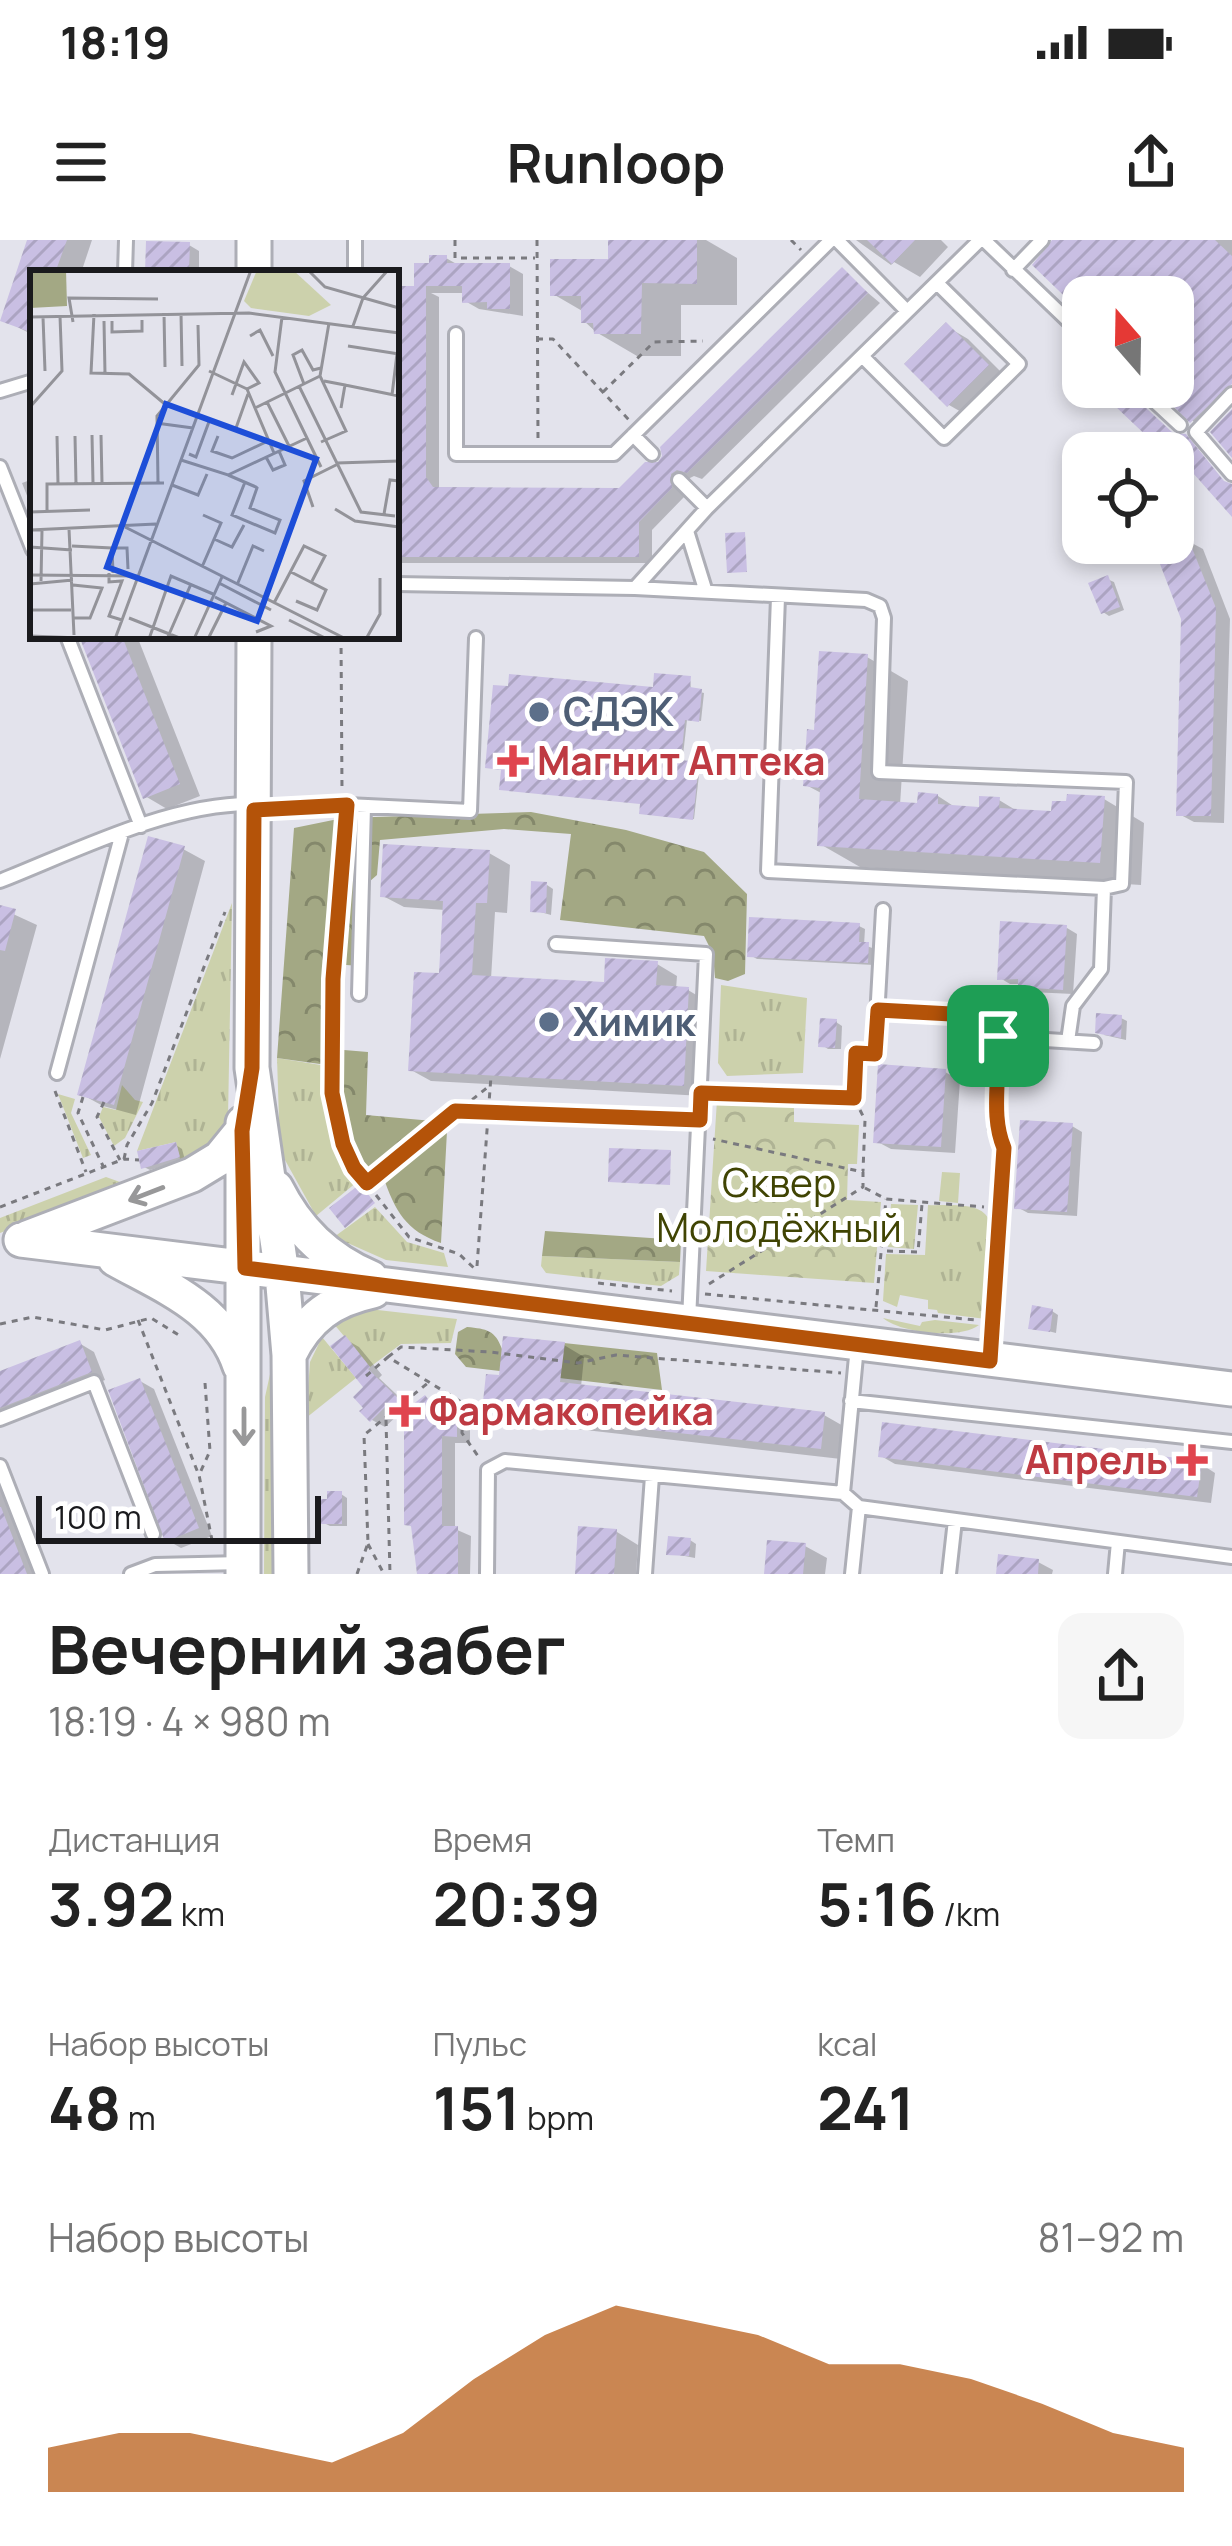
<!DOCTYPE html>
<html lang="ru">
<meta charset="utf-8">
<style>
body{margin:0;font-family:Manrope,sans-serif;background:#f6f6f6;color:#222;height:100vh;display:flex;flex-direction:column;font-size:45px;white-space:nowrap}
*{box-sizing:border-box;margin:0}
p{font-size:39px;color:#767676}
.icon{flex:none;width:66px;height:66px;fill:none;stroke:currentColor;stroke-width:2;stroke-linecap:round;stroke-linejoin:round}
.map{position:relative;height:1334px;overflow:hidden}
.details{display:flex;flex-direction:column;background:#fff;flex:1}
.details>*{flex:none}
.needle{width:78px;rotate:340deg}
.buttons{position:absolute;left:1062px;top:36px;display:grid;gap:24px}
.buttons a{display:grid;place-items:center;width:132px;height:132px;border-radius:24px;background:#fff;box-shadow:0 6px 18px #0003;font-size:60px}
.scale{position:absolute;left:36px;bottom:30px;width:285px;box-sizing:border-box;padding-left:12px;border:6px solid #1a1a1d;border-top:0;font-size:33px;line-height:42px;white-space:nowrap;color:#1a1a1d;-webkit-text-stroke:9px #fff;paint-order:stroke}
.pin{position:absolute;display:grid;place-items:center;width:102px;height:102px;color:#fff;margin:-51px;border-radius:24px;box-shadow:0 6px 18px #0006}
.round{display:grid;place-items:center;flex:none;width:126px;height:126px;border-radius:24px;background:#f6f6f6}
.head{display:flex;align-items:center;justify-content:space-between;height:204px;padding:0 48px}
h1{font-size:66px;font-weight:700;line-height:90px}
.figures{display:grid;grid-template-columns:repeat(3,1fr);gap:18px;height:204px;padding:12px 48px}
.figures div{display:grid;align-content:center}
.figures b{font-size:60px;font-weight:700}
.figures small{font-size:33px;font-weight:400}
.figures p{font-size:33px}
.chart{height:336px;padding:24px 48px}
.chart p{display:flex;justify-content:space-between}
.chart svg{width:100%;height:216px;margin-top:12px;fill:#b45309;opacity:.7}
.status{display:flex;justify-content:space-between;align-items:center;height:84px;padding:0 60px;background:#fff;direction:ltr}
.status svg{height:33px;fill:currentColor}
header{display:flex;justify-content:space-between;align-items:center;height:156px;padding:0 48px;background:#fff;font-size:54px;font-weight:700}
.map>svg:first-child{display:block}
.grass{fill:url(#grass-tufts)}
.forest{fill:url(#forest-crowns)}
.park{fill:url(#park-crowns)}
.shadow{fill:#0003}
.building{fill:url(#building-hatch)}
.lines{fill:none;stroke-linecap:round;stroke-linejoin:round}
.service-casing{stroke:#adaeb6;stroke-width:18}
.secondary-casing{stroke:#adaeb6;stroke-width:39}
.path{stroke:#7a7a7f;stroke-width:3;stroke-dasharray:6 6;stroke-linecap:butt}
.service{stroke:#fff;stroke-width:12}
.secondary{stroke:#fff;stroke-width:33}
.oneway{stroke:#989899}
.route-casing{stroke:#fff;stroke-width:24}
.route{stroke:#b45309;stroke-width:15}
.service-dot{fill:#5c6f8a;stroke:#fff;stroke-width:4.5}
.health-dot{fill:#e0444e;stroke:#fff;stroke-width:4.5}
.labels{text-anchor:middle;stroke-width:10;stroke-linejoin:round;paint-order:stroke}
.service-label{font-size:39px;font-weight:bold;fill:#4e5e75;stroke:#fff;text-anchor:start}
.health-label{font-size:39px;font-weight:bold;fill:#be3a42;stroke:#fff;text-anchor:start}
.park-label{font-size:39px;fill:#404403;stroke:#fff}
.inset-road{fill:none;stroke:#939399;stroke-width:3}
.view{fill:#1d4ed8;fill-opacity:0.15;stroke:#1d4ed8;stroke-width:6}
.inset-edge{fill:none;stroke:#1a1a1d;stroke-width:6}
</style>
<div class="status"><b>18:19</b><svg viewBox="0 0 49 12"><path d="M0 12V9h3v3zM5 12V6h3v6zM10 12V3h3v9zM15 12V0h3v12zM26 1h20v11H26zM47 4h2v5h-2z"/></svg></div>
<header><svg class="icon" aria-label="menu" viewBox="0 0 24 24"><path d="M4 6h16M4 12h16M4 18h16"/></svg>Runloop<svg class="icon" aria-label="share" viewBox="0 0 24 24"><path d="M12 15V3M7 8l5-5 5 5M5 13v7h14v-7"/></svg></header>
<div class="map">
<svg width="1232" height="1334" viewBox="0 0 1232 1334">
<defs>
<pattern id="grass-tufts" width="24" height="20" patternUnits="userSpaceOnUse" patternTransform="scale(3)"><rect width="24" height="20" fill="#ccd1ac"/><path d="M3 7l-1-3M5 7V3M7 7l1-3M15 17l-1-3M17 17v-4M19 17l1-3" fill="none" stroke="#afb394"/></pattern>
<pattern id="forest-crowns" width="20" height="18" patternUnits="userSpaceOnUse" patternTransform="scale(3)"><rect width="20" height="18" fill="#a3a884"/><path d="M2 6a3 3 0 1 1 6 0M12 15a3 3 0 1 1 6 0" fill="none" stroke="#84886b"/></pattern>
<pattern id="park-crowns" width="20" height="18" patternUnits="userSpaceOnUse" patternTransform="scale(3)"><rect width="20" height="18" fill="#ccd1ac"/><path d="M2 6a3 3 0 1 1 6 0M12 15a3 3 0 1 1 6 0" fill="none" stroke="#afb394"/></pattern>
<pattern id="building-hatch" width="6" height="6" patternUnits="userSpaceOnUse" patternTransform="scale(3)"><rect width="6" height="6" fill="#c9bfe3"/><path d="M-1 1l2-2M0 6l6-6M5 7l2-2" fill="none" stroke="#aca4c2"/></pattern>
</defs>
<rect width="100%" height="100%" fill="#e3e3ec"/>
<path class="grass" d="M232,663l-4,215c-11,24 -22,34 -48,41l-4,-17 -39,9z
M721,745l86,13 -4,75 -76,3 -9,-13z
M277,818l50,8c0,41 6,81 30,116l-41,34 -36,-65z
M122,845l13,15 8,2 -18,36 -11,8 -15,-29 4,-10 13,3z
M58,854l17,5 -4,14 20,42 -8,3z
M942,932l18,1 -2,30 -19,-2z
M106,937l14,5 13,-3 -1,4 -132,50v-15z
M891,964l27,1 -4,44 -26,-2z
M928,965c14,1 46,-3 57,9 15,14 3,83 1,105l-48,-6 -1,-3 -9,-1v-9l-28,-5 -3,12 -14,-6 3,-47 39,1z
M375,967l32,35 37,11 4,14 -62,-7 -52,-23z
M542,1016l138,6 -1,13 -18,11 -115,-13 -5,-7z
M360,1068l97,11 -6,24 -50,1 -31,23 -37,-44z
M883,1078l37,8 2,-4 13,-2 44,5c-19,15 -79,8 -96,-7z
M322,1097l34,41 -50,40 4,-56z
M272,1125l5,3 3,206h-16l1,-177z"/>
<path class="forest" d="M531,572l95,18 78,22 43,42 -2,80 -17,7 -13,-3 -2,-24 -9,-18 -144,-16 11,-86 -67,-5 -124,11 -3,35 -15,13 -2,78 -27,-2 -6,101 -50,-7 17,-230 49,-10z
M344,810l24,2 -2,63 67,6 -67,53c-23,-29 -46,-91 -22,-124z
M444,886l3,5 -6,112c-35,-12 -46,-32 -58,-67z
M545,991l136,9 -1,22 -138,-6z
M467,1087c20,2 28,3 35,22l62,-6 93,10 5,37 -196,-23 -11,-13 3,-22z"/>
<path class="park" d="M717,860l77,5v17l65,3 -2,39h-9l-1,36 34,2 -7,81 -168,-12z"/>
<path class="shadow" d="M30,0h62l-11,33h-48v62l-31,-16z
M611,0h95l31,18v47h-56v51h-44l-41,-24 -12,-11v-9l-31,-18 58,-32z
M856,0h85l7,7 -28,30 -26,-15 -3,3z
M1054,0h178v135l-12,19 -26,28 -37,-35h16v-90h-90v13z
M189,5l10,6v22h-51z
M446,18l14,8h49l14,8v42l-44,-7 -14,-8v-8h-34l8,4v190l181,4 40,-26 182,-194 38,32 -178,176 -8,-3 -10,5 1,15 -33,34v33h-252l-4,-2v-272h29l-8,-5 15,-18z
M946,86l22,13 40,40 -38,38 -21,-12z
M33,239v32l-11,-28z
M1188,301l15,8 27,70 -6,204 -30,-1 -15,-8z
M1107,339l7,3 10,28 -15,6 -6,-4z
M82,396h55l63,160 -33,13 -22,-13z
M867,417l41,24 -8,124 20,1 18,-10 20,13 24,1 17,-10 20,12 35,2 50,-15 40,24 -3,62 -281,-18 -40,-23 3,-50 -17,-9 11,-52z
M690,439l1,11 13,3 -3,28 -14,-1 -5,44 18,2 -6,53 -50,-5 12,-124z
M183,609l22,12 -69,254 -33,-9 -22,-12z
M489,613l21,12 -3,48 -12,-1 -4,67 115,7 51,-22 20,12 -1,13 12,1 20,12 -5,94 -272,-15 -20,-11 31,-94 3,-66 -41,-3 -21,-11z
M547,645l6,4 -2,26 -18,-5z
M0,668l37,17 -37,134z
M859,686l6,3 -1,16 11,4 -1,16 -117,-6 -7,-4z
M1067,688l10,6 -4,60 -42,-2 -10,-8h-11l-10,-6z
M1121,778l6,3 -1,19 -22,-5z
M836,782l6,4 -1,23h-13l-6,-4z
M945,832l15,8 -5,73 -64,-4 -15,-8z
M1072,886l10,6 -5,84 -49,-3 -11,-6z
M176,905l6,4 3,11 -35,10 -6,-3z
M1052,1071l6,4 -2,18 -24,-6z
M345,1099l14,8 23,28 -3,3 33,31 13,-10 12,7h20l13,8v29h-15v86l16,7 -1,38h-51l-5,-46 -7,-4v-98l-8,-12 -14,13 -13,-7 -5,-33z
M79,1103l15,9 11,28 -105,43v-49z
M564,1105l20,12 -3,30 243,28 21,12 -4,32 -335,-38 -21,-12 17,-30z
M140,1141l14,8 58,147 -31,12 -14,-8z
M881,1216l320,8 14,9 -4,30 -316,-39z
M0,1240l37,94h-37z
M341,1254l6,4v28h-17l-6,-3z
M617,1292l21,13 -2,29h-58z
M690,1300l6,4 -1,14 -26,-5z
M805,1306l22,12 -2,16h-58z
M1038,1322l15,8 -1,4h-53z"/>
<path class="building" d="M27,0h40l-12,33h-22v60l-33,-12z
M608,0h89v44l-55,-1 -1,51h-47l-1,-11h-12v-27h-31v-37h58z
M867,0h48l-23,24z
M1052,0h163l17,16v128l-42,39 -36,-36h19v-90h-90v17l-51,-49z
M146,1l44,1 -1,31h-44z
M429,15h18v8h63v46h-23v-7l-25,1v-17h-48v-23h15z
M842,27l26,26 -181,180 -10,-3 -6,4 1,14 -33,34v35h-243v-271h30v191l7,10 186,1 26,-26h13l4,-6 -2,-9z
M946,82l43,43 -42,42 -43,-43z
M1095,147h34l3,8 41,38 13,1 38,47 8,3v33l-71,-80 -6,7z
M1232,169v49l-22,-26z
M745,292l2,40 -20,1 -2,-40z
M1188,298l28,70 -5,208h-35l5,-197 -26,-68z
M1108,335l12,32 -19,7 -13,-31z
M79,396h43l58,148 -37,15z
M819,411l49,3 -9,145 58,4 1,-11 20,2v10l41,3v-11l21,1 -1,11 52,3 1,-10h14l1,-7 38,2 -5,67 -283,-17 3,-58 -17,-2 4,-57 7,1z
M654,433l37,3 -1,11 12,2 -3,33 -14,-2 -4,40 18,2 -6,58 -54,-6 1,-10 -141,-14 2,-20 -16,-2 8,-83 15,1 1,-12 144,13z
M148,596l37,10 -71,259 -37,-10z
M383,604l107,6 -3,53h-11l-4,72 132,7 1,-24 53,3 -2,24 33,2 -5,99 -276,-15 6,-99 25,1 4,-72 -63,-4z
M531,641l16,1 -1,31 -16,-1z
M0,665l16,4 -11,42 -5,-1z
M749,677l111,6 -1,19h10l-1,21 -121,-6z
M1000,681l67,4 -4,65 -45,-3v-8l-21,1z
M1096,773l26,2 -1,23 -26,-5z
M820,778l17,1 -2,29 -17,-1z
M878,824l68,5 -5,78 -68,-4z
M1020,880l53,3 -6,89 -53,-3z
M176,902l4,15 -39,12 -4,-18z
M609,908l62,2 -1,35 -62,-3z
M360,944l15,19 -30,25 -16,-20z
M1032,1065l21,4 -3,23 -22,-3z
M345,1095l25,32 -2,2 40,39 17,-13 6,8h26v34l-15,-1v90h16v48h-41l-6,-48 -7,-1v-98l-17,-22 -17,17 -11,-11 4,-3 -10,-11 10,-10 -33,-41z
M503,1096l62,6 -5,40 265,30 -4,37 -339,-38 4,-37 13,1z
M80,1100l12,32 -92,36v-37z
M140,1138l59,150 -34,14 -57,-152z
M882,1182l320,39 -5,36 -319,-40z
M327,1251h15v33h-21l-2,-25h8z
M0,1267h1l26,67h-27z
M578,1286l39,3 -3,45h-39z
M668,1296l23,2 -2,18 -23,-1z
M767,1300l39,3 -3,31h-39z
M998,1314l41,5 -1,15h-42z"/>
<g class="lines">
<g class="service-casing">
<path id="service" d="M837,0l70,71
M984,0l99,95
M1013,30l29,-30
M125,33l1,-33
M355,33v-33
M456,94v120h158l217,-214
M862,116l82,82 75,-74 -82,-81
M1139,147l41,38
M0,151l33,-10
M1232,154l-36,38 36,42
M633,195l19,19
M0,227l33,83
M679,240l28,28
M687,291l18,58
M396,344l239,4 72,-80 273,-268
M635,348l231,12 14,6 4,12 -5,154 247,10 -4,102 -18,4 -336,-17 10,-274
M67,396l74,190
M256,570l91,-5 123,6 6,-173
M0,641c76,-30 168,-77 250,-77
M556,704l150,10 -17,366
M359,754l5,-188
M878,770l110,6 10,21
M1068,801l5,-35 28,-37 3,-81
M57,833l65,-240
M701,853l153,5 3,-45 18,1 8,-144
M857,1106l-14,147 16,14 373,50
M991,1114l13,-206 -9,-21 3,-90 96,6
M851,1161l381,41
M0,1179l94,-37 59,152
M0,1226l42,108
M131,1334l24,-9 87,-2
M487,1334l1,-104 17,-9 338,32
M645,1334l7,-98
M852,1334l7,-67
M949,1334l6,-54
M1115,1334l3,-32"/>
</g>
<g class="secondary-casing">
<path id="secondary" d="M254,33v-33
M254,396l-2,432 30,206 7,81 2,219
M276,948c21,42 51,71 95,90
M27,998l165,-63 28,-17 22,-27
M21,1000l1211,149
M115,1019c50,28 106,49 125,107
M289,1115c19,-38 43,-55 84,-64
M243,1334v-451"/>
</g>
<path class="path" d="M455,0v18h80
M537,0l1,200
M791,0l10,10
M537,99h16l76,81
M603,152l51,-50 49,-1
M341,396l1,154
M345,583l-12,156 -1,114 3,28 19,46 55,70 50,17 16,15
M55,851l31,81
M83,857l-5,16 25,53
M104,862l-7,15 23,43
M860,870l5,10 -2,51
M455,871l227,8
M124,919l3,-14 25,-42 73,-191
M369,942l119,-95
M865,948l21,11 98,8
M0,967l124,-48 15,1
M887,1011l31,1 4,-48
M477,1026l14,-190
M598,1043l74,8
M709,1044l154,-97v-15l-150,-33
M705,1054l271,26
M876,1067l10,-108
M138,1080l60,153
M0,1084l33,-7 72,13 46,-12 31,19
M388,1117l13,-10 89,5 88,11 38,-8 225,18
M366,1136l22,-19 75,46 -1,30 18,26
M205,1143l5,68 -11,24 14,70
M386,1180l4,154
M368,1304l16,30
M357,1334l11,-31 -4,-108 65,-53"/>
<use href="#service" class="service"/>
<use href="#secondary" class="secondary"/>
</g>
<defs><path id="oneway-shaft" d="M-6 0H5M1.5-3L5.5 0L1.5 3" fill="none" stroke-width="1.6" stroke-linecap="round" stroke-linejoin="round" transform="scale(3)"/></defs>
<g class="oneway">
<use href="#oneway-shaft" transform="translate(146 954) rotate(159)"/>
<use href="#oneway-shaft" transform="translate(244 1187) rotate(90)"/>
</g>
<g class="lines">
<g class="route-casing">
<path id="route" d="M347,565l-14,174 -1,114 11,51 11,24 13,15 88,-72 245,9 1,-27 153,5 2,-45 19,1 3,-44 110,6c21,42 -2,89 16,132l-14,213 -745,-93 -3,-137 10,-63 2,-258z"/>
</g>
<use href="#route" class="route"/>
</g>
<g class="service-dot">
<circle cx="539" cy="472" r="12"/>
<circle cx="549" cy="782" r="12"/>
</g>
<g class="health-dot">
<path d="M507 503h12v12h12v12h-12v12h-12v-12h-12v-12h12z"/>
<path d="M399 1153h12v12h12v12h-12v12h-12v-12h-12v-12h12z"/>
<path d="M1186 1202h12v12h12v12h-12v12h-12v-12h-12v-12h12z"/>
</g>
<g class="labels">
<g class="service-label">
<text x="563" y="486">СДЭК</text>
<text x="573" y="796">Химик</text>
</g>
<g class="health-label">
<text x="537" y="535">Магнит Аптека</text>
<text x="429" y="1185">Фармакопейка</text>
<text x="1168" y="1234" text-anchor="end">Апрель</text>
</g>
<g class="park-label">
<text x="779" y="957">Сквер<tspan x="779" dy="45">Молодёжный</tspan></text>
</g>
</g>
<g transform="translate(30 30)">
<rect width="369" height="369" fill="#e3e3ec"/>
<path d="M0,0h36l1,36 -37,2z" fill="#a3a884"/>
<path d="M227,0h36l38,35 -22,11 -58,-8 -7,-7z" fill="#ccd1ac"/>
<path class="inset-road" d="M278,0l17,17 74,21M134,43l1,54M151,43l1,53M64,44l-3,59 38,1 37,31M0,47l219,-4 150,20M13,47l2,54M252,47l-7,55 46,95M74,51l1,53M82,51v11l30,-1v-11M43,52l-4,-24 89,1M323,56l10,-28 25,-28M220,66l10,-6 13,26M318,76l51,8M179,101l38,18 27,64M294,111l21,4 -4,23M274,114l-11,-29 9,-5 11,20 8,-2M315,115l54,11M269,116l62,126 34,4M202,125l12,-33 15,21 -12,6M362,125l5,-41M237,132l22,44M0,137l32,-36 -2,-55M225,138l65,-32M126,153l37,5M206,158l12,-34M62,165l1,48M71,165l1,48M27,166l1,48M45,166l1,48M188,166l-6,15 20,7 36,-17M291,172l25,-11 -26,-55 9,-53M159,184l7,3 14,-38M236,187l7,13 12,-5 -6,-14M151,190l47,15 79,-37M307,193l62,-2M198,205l28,12 1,1 -7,20 30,12 -5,13 -43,-18 13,-33M128,212l-1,-66 42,-51 -1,-40M142,215l26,10 9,-21M283,237l-9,-26 34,-17M305,239l20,12 44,6M17,241v-27l117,-1M0,242l60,-2M354,244l6,-34 9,1M95,257l221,112M39,259l5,106M0,260l126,-6M184,269l18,8 12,-22M42,276l40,2M0,277l42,3M172,297l19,-44 -18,-8M261,302l35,18 -9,20 -21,-9M79,303v9l13,-1 -13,35 13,4M83,303l-1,-25h15l1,21M0,305l107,1M11,311l1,-51M189,313l52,27M0,314l43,-4M43,315l29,3 -12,30h-16M207,315l16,-39 11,5M185,327l56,29 -15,6M244,333l30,-57 21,10 -13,25M0,340h41M99,348l53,21M259,350l38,19M0,366l75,3M85,369l136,-369M119,369l22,-63 42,18M137,369l24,-55M164,369l28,-62M178,369l18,-36M336,369l14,-25v-36"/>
<path class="view" d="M136,134l150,55 -59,162 -150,-54z"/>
<rect width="369" height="369" class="inset-edge"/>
</g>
</svg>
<div class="buttons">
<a><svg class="needle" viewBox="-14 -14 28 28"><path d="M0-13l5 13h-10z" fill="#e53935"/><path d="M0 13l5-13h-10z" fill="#767676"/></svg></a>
<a><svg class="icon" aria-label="locate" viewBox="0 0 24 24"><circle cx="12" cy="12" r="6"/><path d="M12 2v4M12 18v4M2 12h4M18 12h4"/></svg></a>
</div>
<div class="scale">100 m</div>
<div class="pin" style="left:998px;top:796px;background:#1e9e55"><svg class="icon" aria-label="arrive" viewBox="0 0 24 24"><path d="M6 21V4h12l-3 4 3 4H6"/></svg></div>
</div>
<section class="details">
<div class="head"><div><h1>Вечерний забег</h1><p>18:19 · 4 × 980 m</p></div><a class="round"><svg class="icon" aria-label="share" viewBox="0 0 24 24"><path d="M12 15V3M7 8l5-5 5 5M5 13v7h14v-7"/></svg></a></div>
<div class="figures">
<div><p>Дистанция</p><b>3.92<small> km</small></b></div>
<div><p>Время</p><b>20:39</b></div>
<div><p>Темп</p><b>5:16<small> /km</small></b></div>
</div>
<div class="figures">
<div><p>Набор высоты</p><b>48<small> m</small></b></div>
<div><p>Пульс</p><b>151<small> bpm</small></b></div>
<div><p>kcal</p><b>241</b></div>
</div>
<div class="chart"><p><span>Набор высоты</span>81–92 m</p>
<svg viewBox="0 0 160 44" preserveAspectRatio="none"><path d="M0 44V35L10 32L20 32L30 35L40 38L50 32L60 21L70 12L80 6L90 9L100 12L110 18L120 18L130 21L140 26L150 32L160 35V44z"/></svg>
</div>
</section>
